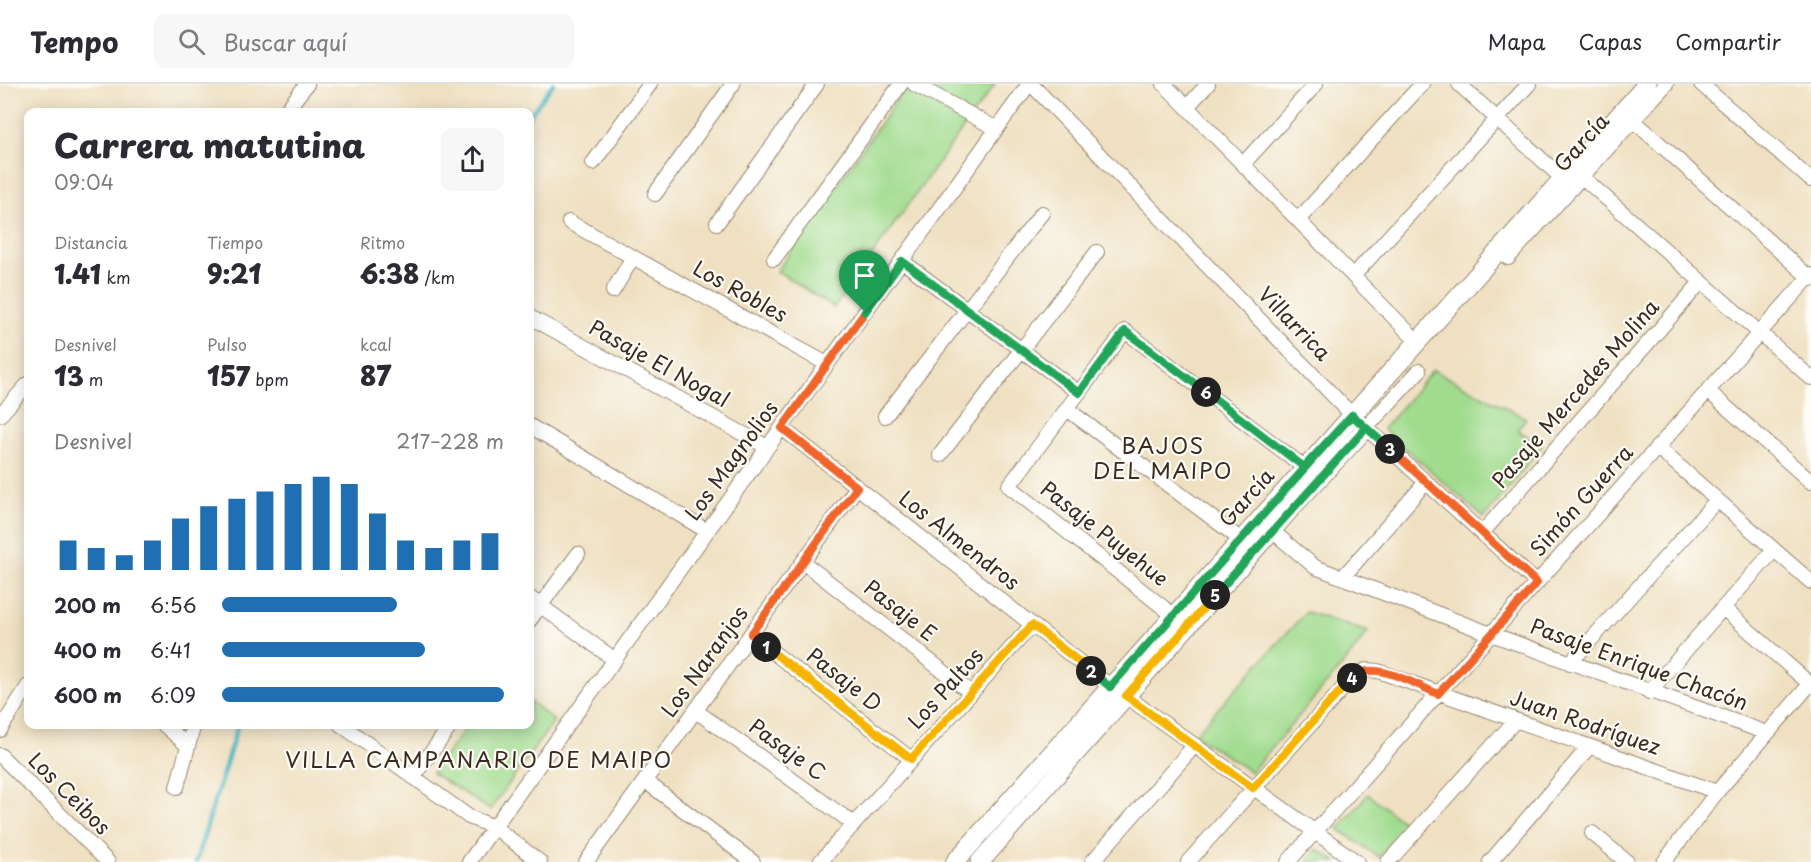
<!DOCTYPE html>
<html lang="es">
<meta charset="utf-8">
<style>
body{margin:0;font-family:"Playpen Sans",sans-serif;background:#f7f7f7;color:#2b2b33;height:100vh;display:flex;flex-direction:column;font-size:22px;white-space:nowrap}
*{box-sizing:border-box;margin:0}
p{font-size:20px;color:#7c7c81}
.icon{flex:none;width:33px;height:33px;fill:none;stroke:currentColor;stroke-width:2;stroke-linecap:round;stroke-linejoin:round}
.map{position:relative;flex:1;overflow:hidden}
.panel{position:absolute;left:24px;top:24px;width:510px;height:621px;display:flex;flex-direction:column;background:#fff;border-radius:12px;box-shadow:0 3px 15px #0003}
.panel>*{flex:none}
.pin{position:absolute;display:grid;place-items:center;width:51px;height:51px;color:#fff;margin:-62px -26px;border-radius:50% 50% 50% 0;rotate:-45deg;box-shadow:0 0 6px #0007}
.pin .icon{rotate:45deg}
.km{position:absolute;width:30px;height:30px;margin:-15px;border-radius:50%;background:#222;color:#fff;font-size:16px;line-height:30px;text-align:center}
.round{display:grid;place-items:center;flex:none;width:63px;height:63px;border-radius:12px;background:#f7f7f7}
.overview{display:flex;align-items:center;justify-content:space-between;height:102px;padding:0 30px}
h1{font-size:33px;font-weight:800;line-height:45px}
.stats{display:grid;grid-template-columns:repeat(3,1fr);gap:9px;height:102px;padding:6px 30px}
.stats div{display:grid;align-content:center}
.stats b{font-size:26px;font-weight:800}
.stats small{font-size:16px;font-weight:400}
.stats p{font-size:16px}
.chart{height:168px;padding:12px 30px}
.chart p{display:flex;justify-content:space-between}
.chart svg{width:100%;height:108px;margin-top:6px;stroke:#1f6fb2;stroke-width:6}
ul{padding:0 30px;list-style:none;font-size:20px}
li{display:grid;grid-template-columns:96px 72px 1fr;align-items:center;height:45px}
li i{height:15px;border-radius:8px;background:#1f6fb2}
header{display:flex;align-items:center;gap:36px;box-sizing:border-box;height:84px;padding:0 30px;background:#fff;border-bottom:2px solid #e1e1e2}
header strong{font-size:28px}
nav{display:flex;gap:33px;margin-inline-start:auto;font-size:21px}
.search{width:420px;height:54px;background:#f7f7f7;display:flex;align-items:center;gap:15px;box-sizing:border-box;padding:0 21px;border-radius:12px;color:#7c7c81;font-size:22px}
.map>svg:first-child{display:block}
.green{fill:#a0db8e;stroke:#6e8256;stroke-width:1.5}
.lines{fill:none;stroke-linecap:round;stroke-linejoin:round}
.stream{stroke:#47b5c1;stroke-width:4.5}
.street-casing{stroke:#958570;stroke-width:16}
.secondary-casing{stroke:#958570;stroke-width:20}
.street{stroke:#fff;stroke-width:14}
.secondary{stroke:#fff;stroke-width:18}
.split-1-casing{stroke:#fff;stroke-width:12}
.split-2-casing{stroke:#fff;stroke-width:12}
.split-3-casing{stroke:#fff;stroke-width:12}
.split-4-casing{stroke:#fff;stroke-width:12}
.split-5-casing{stroke:#fff;stroke-width:12}
.split-6-casing{stroke:#fff;stroke-width:12}
.split-7-casing{stroke:#fff;stroke-width:12}
.split-1{stroke:#f0652b;stroke-width:8}
.split-2{stroke:#f5b400;stroke-width:8}
.split-3{stroke:#22a559;stroke-width:8}
.split-4{stroke:#f0652b;stroke-width:8}
.split-5{stroke:#f5b400;stroke-width:8}
.split-6{stroke:#22a559;stroke-width:8}
.split-7{stroke:#22a559;stroke-width:8}
.labels{text-anchor:middle;stroke-width:4.5;stroke-linejoin:round;paint-order:stroke}
.street-label{font-size:21px;fill:#3b2a1e;stroke:#fdfcf7}
.neighbourhood-label{font-size:22px;letter-spacing:1.5px;fill:#3b2a1e;stroke:#fdfcf7}
</style>
<header>
<strong>Tempo</strong>
<div class="search"><svg class="icon" aria-label="search" viewBox="0 0 24 24"><circle cx="10" cy="10" r="6"/><path d="M15 15l6 6"/></svg>Buscar aquí</div>
<nav><a>Mapa</a><a>Capas</a><a>Compartir</a></nav>
</header>
<div class="map">
<svg width="1811" height="778" viewBox="0 0 1811 778">
<rect width="100%" height="100%" fill="#fdfcf7"/>
<filter id="ink" filterUnits="userSpaceOnUse"><feTurbulence type="fractalNoise" baseFrequency=".0167" numOctaves="2"/><feDisplacementMap in="SourceGraphic" scale="12" xChannelSelector="R" yChannelSelector="G"/><feConvolveMatrix kernelMatrix="1 2 1 2 8 2 1 2 1" color-interpolation-filters="sRGB"/></filter>
<filter id="wash" filterUnits="userSpaceOnUse"><feTurbulence type="fractalNoise" baseFrequency=".008" numOctaves="4" result="noise"/><feDisplacementMap in="SourceGraphic" scale="24" xChannelSelector="R" yChannelSelector="G"/><feGaussianBlur stdDeviation="1.35" result="paint"/><feColorMatrix in="noise" values="0 0 0 0 0 0 0 0 0 0 0 0 0 0 0 0 0 1.4 0 .05"/><feComposite in="paint" operator="in"/></filter>
<g filter="url(#wash)">
<rect width="100%" height="100%" fill="#efe0c1"/>
<path class="green" d="M908,0h87l-161,224 -57,-37z
M1433,286l93,48 -9,12 25,16 -58,72 -101,-89z
M1306,528l62,20 -22,29 -95,111 -57,-37z
M530,617l24,20 -64,89 -58,-37 36,-48 62,-1z
M1368,710l38,30 -27,33 -41,-28z
M1317,765l20,13h-30z"/>
<g class="lines">
<path class="stream" d="M530,31l23,-31
M196,778l42,-138"/>
</g>
</g>
<g filter="url(#ink)">
<g class="lines">
<g class="street-casing">
<path id="street" d="M914,0l83,45
M1031,0l321,331 185,168
M1164,0l253,257
M1459,0l103,94
M1701,0l110,96
M1187,23l21,-23
M285,28l22,-28
M1633,36l178,159
M593,79l57,-79
M1243,80l73,-80
M1582,93l229,201
M655,110l78,-110
M1298,136l124,-136
M569,138l258,142
M717,139l100,-139
M1508,174l158,-174
M774,175l127,-175
M902,177l177,132
M1353,192l176,-192
M613,207l20,-34
M530,233l237,130
M1708,307l103,91
M1067,325l173,130
M0,331l28,-31
M885,332l157,-203
M530,342l177,105
M782,344l328,258
M1366,344l53,-57
M1657,363l154,135
M940,371l157,-203
M1271,446l44,37 176,67 276,99
M1482,449l219,-251
M803,478l168,131
M1343,493l83,-95
M530,514l85,62
M1723,524l87,76
M1173,531l-164,-129 116,-155 179,136
M530,536l48,-66
M751,551l160,124
M1570,579l147,-163
M1649,608l125,-142
M1126,612l231,166
M696,627l158,113
M163,640l25,22
M340,640l129,93 25,10 46,35
M0,646l28,-44
M0,671l108,107
M413,693l39,-53
M645,697l108,81
M177,703l17,-63
M1592,749l35,29
M469,778l560,-778
M586,778l271,-375
M820,778l212,-237
M1092,778l103,-117
M1188,778l166,-186 12,-6 12,1 339,121
M1288,778l523,-587
M1388,778l127,-141
M1490,778l99,-115
M1664,778l53,-70 94,-109"/>
</g>
<g class="secondary-casing">
<path id="secondary" d="M955,778l692,-778
M980,778l315,-358 71,-76"/>
</g>
<use href="#street" class="street"/>
<use href="#secondary" class="secondary"/>
</g>
</g>
<g class="lines" filter="url(#ink)">
<g class="split-1-casing">
<path id="split-1" d="M766,563l-15,-13 106,-147 -75,-59 83,-116"/>
</g>
<g class="split-2-casing">
<path id="split-2" d="M766,563l145,112 121,-134 59,46"/>
</g>
<g class="split-3-casing">
<path id="split-3" d="M1091,587l19,16 242,-272 38,34"/>
</g>
<g class="split-4-casing">
<path id="split-4" d="M1352,594c22,-20 63,7 86,16l99,-111 -147,-134"/>
</g>
<g class="split-5-casing">
<path id="split-5" d="M1215,511l-89,101 127,92 99,-110"/>
</g>
<g class="split-6-casing">
<path id="split-6" d="M1206,308l98,75 48,-52 14,13 -151,167"/>
</g>
<g class="split-7-casing">
<path id="split-7" d="M865,228l37,-51 177,132 46,-62 81,61"/>
</g>
<use href="#split-1" class="split-1"/>
<use href="#split-2" class="split-2"/>
<use href="#split-3" class="split-3"/>
<use href="#split-4" class="split-4"/>
<use href="#split-5" class="split-5"/>
<use href="#split-6" class="split-6"/>
<use href="#split-7" class="split-7"/>
</g>
<g class="labels">
<g class="street-label">
<text transform="translate(1582 59) rotate(-48)" y="7">García</text>
<text transform="translate(740 208) rotate(29)" y="7">Los Robles</text>
<text transform="translate(1294 240) rotate(46)" y="7">Villarrica</text>
<text transform="translate(659 280) rotate(29)" y="7">Pasaje El Nogal</text>
<text transform="translate(1576 310) rotate(-49)" y="7">Pasaje Mercedes Molina</text>
<text transform="translate(732 377) rotate(-54)" y="7">Los Magnolios</text>
<text transform="translate(1247 414) rotate(-48)" y="7">García</text>
<text transform="translate(1582 417) rotate(-48)" y="7">Simón Guerra</text>
<text transform="translate(1104 450) rotate(38)" y="7">Pasaje Puyehue</text>
<text transform="translate(959 457) rotate(38)" y="7">Los Almendros</text>
<text transform="translate(900 527) rotate(38)" y="7">Pasaje E</text>
<text transform="translate(705 578) rotate(-54)" y="7">Los Naranjos</text>
<text transform="translate(1639 581) rotate(20)" y="7">Pasaje Enrique Chacón</text>
<text transform="translate(844 596) rotate(38)" y="7">Pasaje D</text>
<text transform="translate(946 605) rotate(-48)" y="7">Los Paltos</text>
<text transform="translate(1585 639) rotate(19)" y="7">Juan Rodríguez</text>
<text transform="translate(787 666) rotate(36)" y="7">Pasaje C</text>
<text transform="translate(69 710) rotate(45)" y="7">Los Ceibos</text>
</g>
<g class="neighbourhood-label">
<text x="1163" y="370">BAJOS<tspan x="1163" dy="25">DEL MAIPO</tspan></text>
<text x="479" y="684">VILLA CAMPANARIO DE MAIPO</text>
</g>
</g>
</svg>
<div class="pin" style="left:865px;top:228px;background:#1e9e55"><svg class="icon" aria-label="arrive" viewBox="0 0 24 24"><path d="M6 21V4h12l-3 4 3 4H6"/></svg></div>
<b class="km" style="left:766px;top:563px">1</b>
<b class="km" style="left:1091px;top:587px">2</b>
<b class="km" style="left:1390px;top:365px">3</b>
<b class="km" style="left:1352px;top:594px">4</b>
<b class="km" style="left:1215px;top:511px">5</b>
<b class="km" style="left:1206px;top:308px">6</b>
<section class="panel">
<div class="overview"><div><h1>Carrera matutina</h1><p>09:04</p></div><a class="round"><svg class="icon" aria-label="share" viewBox="0 0 24 24"><path d="M12 15V3M7 8l5-5 5 5M5 13v7h14v-7"/></svg></a></div>
<div class="stats">
<div><p>Distancia</p><b>1.41<small> km</small></b></div>
<div><p>Tiempo</p><b>9:21</b></div>
<div><p>Ritmo</p><b>6:38<small> /km</small></b></div>
</div>
<div class="stats">
<div><p>Desnivel</p><b>13<small> m</small></b></div>
<div><p>Pulso</p><b>157<small> bpm</small></b></div>
<div><p>kcal</p><b>87</b></div>
</div>
<div class="chart"><p><span>Desnivel</span>217–228 m</p>
<svg viewBox="0 0 160 44" preserveAspectRatio="none"><path d="M5 44V32M15 44V35M25 44V38M35 44V32M45 44V23M55 44V18M65 44V15M75 44V12M85 44V9M95 44V6M105 44V9M115 44V21M125 44V32M135 44V35M145 44V32M155 44V29"/></svg>
</div>
<ul>
<li><b>200 m</b>6:56<i style="width:62%"></i></li>
<li><b>400 m</b>6:41<i style="width:72%"></i></li>
<li><b>600 m</b>6:09<i style="width:100%"></i></li>
</ul>
</section>
</div>
